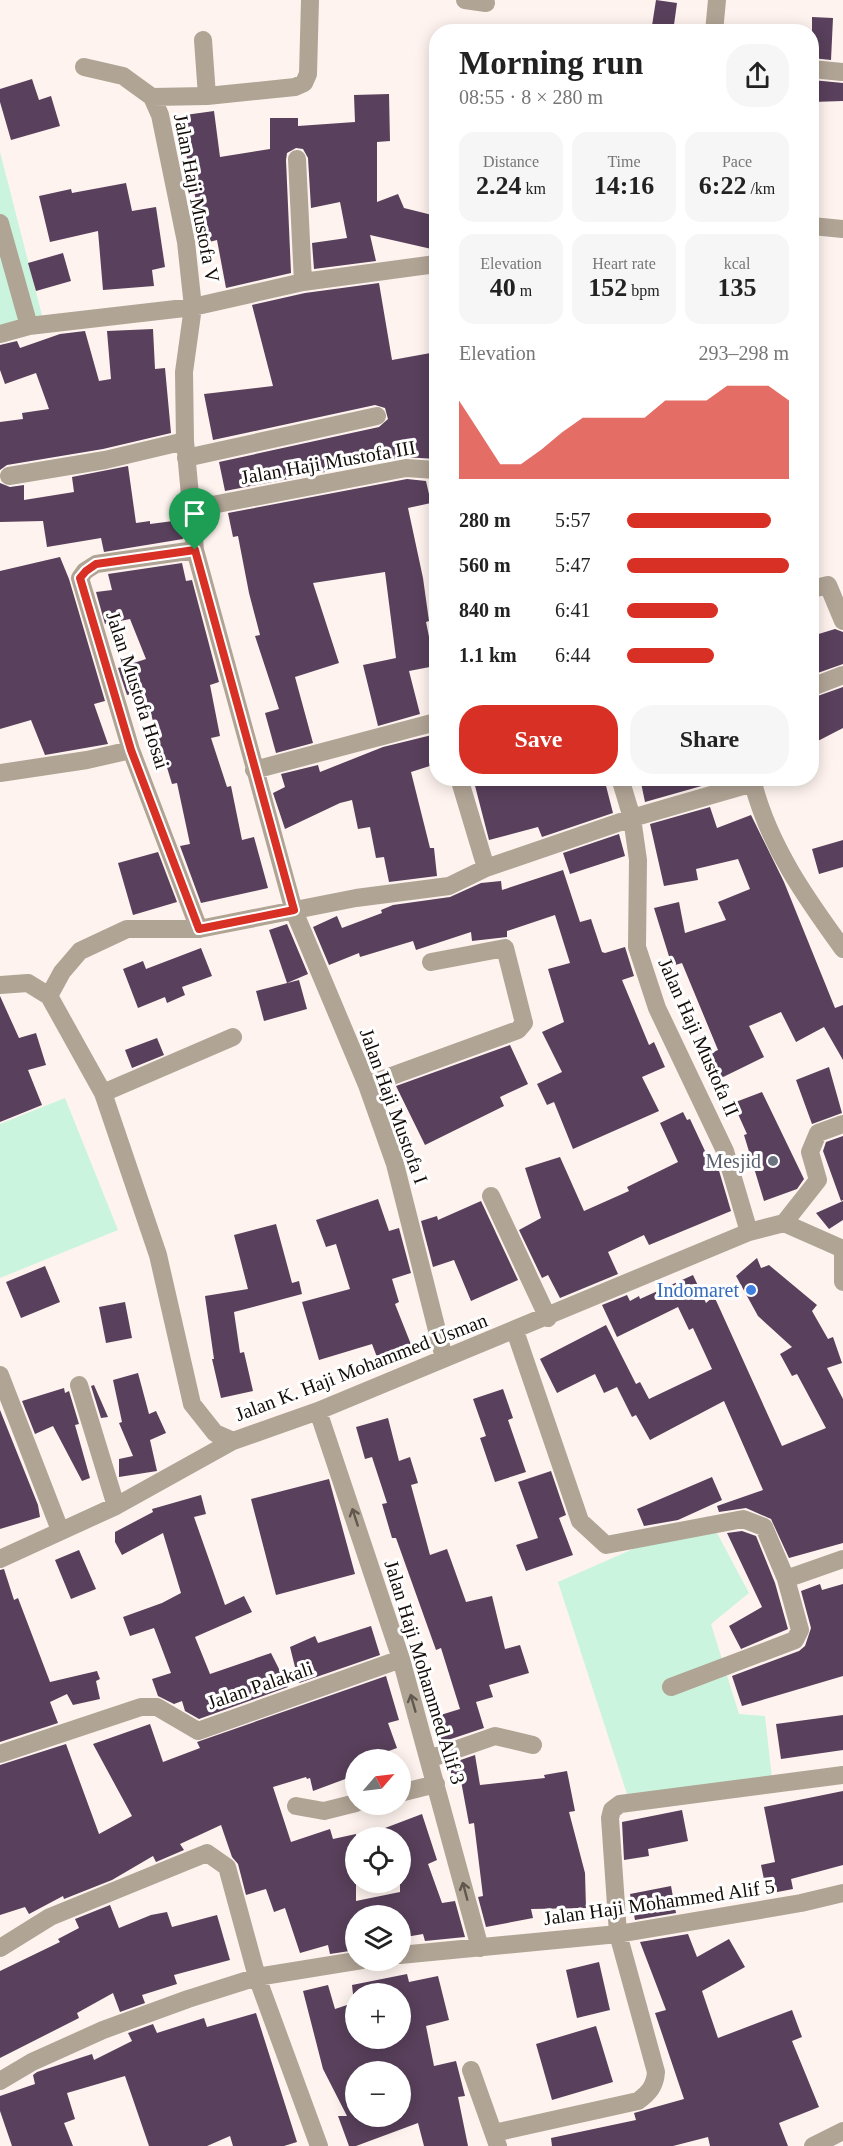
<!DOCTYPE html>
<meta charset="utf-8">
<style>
body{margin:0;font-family:Georgia,serif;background:#f6f6f6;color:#222;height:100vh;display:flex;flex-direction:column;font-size:22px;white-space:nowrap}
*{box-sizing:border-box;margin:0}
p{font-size:20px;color:#767676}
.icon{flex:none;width:33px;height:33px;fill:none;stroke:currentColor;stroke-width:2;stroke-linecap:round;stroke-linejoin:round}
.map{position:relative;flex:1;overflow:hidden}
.details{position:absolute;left:429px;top:24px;width:390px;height:762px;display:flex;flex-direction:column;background:#fff;border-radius:24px;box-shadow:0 3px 15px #0003}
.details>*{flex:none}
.needle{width:39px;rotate:62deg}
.fabs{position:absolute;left:345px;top:1749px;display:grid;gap:12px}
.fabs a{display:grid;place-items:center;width:66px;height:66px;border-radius:50%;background:#fff;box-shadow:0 3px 15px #0003;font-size:30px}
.pin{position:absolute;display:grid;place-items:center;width:51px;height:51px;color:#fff;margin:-62px -26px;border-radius:50% 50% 50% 0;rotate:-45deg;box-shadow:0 0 6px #0007}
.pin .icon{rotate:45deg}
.round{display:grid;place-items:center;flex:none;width:63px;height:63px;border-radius:24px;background:#f6f6f6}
.summary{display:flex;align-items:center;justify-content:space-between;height:102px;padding:0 30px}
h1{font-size:33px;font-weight:700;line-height:45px}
.metrics{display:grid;grid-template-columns:repeat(3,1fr);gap:9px;height:102px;padding:6px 30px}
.metrics div{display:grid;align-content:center;border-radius:15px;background:#f6f6f6;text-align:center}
.metrics b{font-size:26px;font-weight:700}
.metrics small{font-size:16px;font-weight:400}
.metrics p{font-size:16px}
.chart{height:168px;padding:12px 30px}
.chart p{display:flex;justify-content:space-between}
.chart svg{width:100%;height:108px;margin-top:6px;fill:#d93025;opacity:.7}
.cta{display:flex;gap:12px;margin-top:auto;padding:12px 30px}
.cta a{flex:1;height:69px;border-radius:24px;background:#d93025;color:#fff;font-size:24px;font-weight:700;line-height:69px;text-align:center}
.cta a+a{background:#f6f6f6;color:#222}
ul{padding:0 30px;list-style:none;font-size:20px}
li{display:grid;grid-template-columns:96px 72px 1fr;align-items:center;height:45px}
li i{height:15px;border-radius:8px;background:#d93025}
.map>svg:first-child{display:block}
.green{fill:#caf4dd}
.building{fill:#59405c;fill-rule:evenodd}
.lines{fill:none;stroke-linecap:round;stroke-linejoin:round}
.minor{stroke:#b0a495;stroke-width:18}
.oneway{stroke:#62584e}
.route-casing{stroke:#fff;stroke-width:12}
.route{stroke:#d93025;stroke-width:8}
.worship-dot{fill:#6b7280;stroke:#fff;stroke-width:2}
.shop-dot{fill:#3f7fe0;stroke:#fff;stroke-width:2}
.labels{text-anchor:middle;stroke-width:6;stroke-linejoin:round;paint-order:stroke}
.street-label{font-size:20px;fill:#140c08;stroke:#fff}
.worship-label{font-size:20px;fill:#5b616d;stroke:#fff;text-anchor:end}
.shop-label{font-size:20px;fill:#366cbe;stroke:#fff;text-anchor:end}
</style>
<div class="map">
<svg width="843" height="2146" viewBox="0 0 843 2146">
<rect width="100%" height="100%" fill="#fef3ee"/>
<path class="green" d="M0,152l44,171 -44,14z
M65,1098l53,132 -118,48v-154z
M708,1516l41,77 -38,31 28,90 26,2 7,62 -145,16 -69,-212z"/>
<path class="building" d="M656,0l21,3 -4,29h-22z
M812,17l21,1 -2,42 -19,-2z
M32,79l7,21 12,-4 9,30 -49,14 -11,-38v-13z
M812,80l31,3v18l-31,1z
M389,94l1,47 -13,1v60l21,-8 6,14 32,8v34l-66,-15 6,26 -62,8 -2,-26 35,-5 -7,-36 -29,6 -3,-50 -5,-9 -7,-1 -9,5 -1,7 5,113 -65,15 -9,-48 -12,3 -27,-127 36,-5 6,46 50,-8v-31h28v8l57,-4 -1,-27z
M126,183l6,28 24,-4 9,60 -13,3 2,16 -51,4 -5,-59 -48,11 -11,-46 32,-7 1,4z
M63,253l8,28 -35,10 -8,-28z
M379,283l13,77 44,-8v107l-32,-2 -179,34 -6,-29 160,-35 9,-8 -3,-11 -10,-3 -162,35 -9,-46 69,-8 -21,-81 53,-12z
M153,329l2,40 10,-1 6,65 -68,16 -96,16 -7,5v-48l23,-3 -1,-6 27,-4 -13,-36 -31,11 -5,-14v-25l17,-4 3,7 40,-14 25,-3 14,50 12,-2 -4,-48z
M128,466l8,57 14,-2v3l31,-4 2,19 -79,13 -3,-14 -54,9 -4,-26 -43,1v-39l10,4 14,-2v15l50,-8 -2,-15z
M407,479l19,2 5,22 -23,5 15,70 6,43 -3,1 9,44 -26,5 11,43 -42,12 -15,-61 33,-7 -11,-86 -72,11 26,80 -44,14 18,66 -37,10 -11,-40 14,-4 -24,-73 5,-1 -11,-42 -11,-57 -5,1 -5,-24z
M60,557l9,22 36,122 -11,3 14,40 -63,11 -14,-35 -31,9v-158z
M182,563l4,18 6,-1 27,102 -9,3 10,51 -9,2 16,49 4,-1 11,54 12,-3 14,51 -67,15 -21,-57 10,-2 -13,-61 -5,1 -28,-93 -17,4 -9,-27 28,-9 -16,-40 -25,5 -9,-32 16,-2 -4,-16z
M835,629l8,3v32l-31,11v-39z
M843,687v41l-31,16v-46z
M436,734v30l-25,8 19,76h4l3,28 -48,6 -5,-25 -8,1 -6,-31 -12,2 -6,-29 -12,3 -55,26 -12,-36 12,-6 -4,-13 37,-9 2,7 63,-25z
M473,778h131l9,35 -71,24 -4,-10 -49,13z
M640,778h63l2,7 -60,17z
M710,807l7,21 34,-13 33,67 51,126 8,-3v55l-19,-33 -28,15 -15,-30 -32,14 15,31 -49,24 -12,-24 15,-7 -36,-87 -10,3 -18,-58 25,-6 6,31 41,-13 -8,-18 32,-13 -12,-30 -42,10 2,11 -34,6 -14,-62z
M619,834l6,22 -55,18 -7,-21z
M843,840v27l-24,7 -7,-25z
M158,852l19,50 -44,13 -15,-52z
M563,870l17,52 11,-3 11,33 3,1 20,-6 9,29 -12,4 27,65 5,-3 11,25 -23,10 17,34 -86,38 -19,-47 -7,3 -10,-21 25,-12 -20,-40 22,-10 -16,-53 22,-6 -15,-48 -48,16v6l-35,4 -1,-9 -55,18 -3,-9 -53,16 -1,-4 -30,12 -16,-38 24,-11 5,12 40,-15 -1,-3 12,-5 57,-8 31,-14 20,-2 1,9z
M287,924l21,50 -21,9 -18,-53z
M201,948l11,28 -30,11 3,8 -18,8 -2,-6 -27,11 -15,-39 20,-8 3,8z
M299,980l8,29 -43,12 -8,-30z
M0,996l19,42 17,-5 10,32 -18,5 14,35 -42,17z
M157,1038l7,17 -32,13 -7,-18z
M510,1045l18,39 -28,13 4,9 -79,39 -29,-59z
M829,1067l13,46 -30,11 -16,-44z
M762,1092l42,87 -7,10 -33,12 -20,-66 3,-1 -14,-31z
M683,1112l4,8 3,-1 22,47 5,-2 14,47 -82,34 -5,-10 -36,17 10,22 -58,24 -12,-23 -6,3 -23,-48 22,-12 -16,-50 35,-11 24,54 45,-20 -2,-4 51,-25 -18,-39z
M843,1136v64l-2,1 -18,-50 3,-9z
M378,1199l11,32 10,-3 12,45 -19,6 7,23 -4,2 19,48 -34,13 -8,-21 -53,16 -17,-58 48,-13 -14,-45 -10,3 -10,-27z
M481,1201l37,79 -47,21 -17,-41 -21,7 -12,-46 16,-5 1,4z
M843,1201v19l-14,9 -13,-16z
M276,1224l16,59 7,-2 3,13 -68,18 6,41 4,-1 9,39 -32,7 -9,-39h2l-9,-63 43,-7 -14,-54z
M757,1258l4,10 8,-3 48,40 -5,6 16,28 5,-2 9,26 -15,5 16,31v144l-54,15 -18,-39 -25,-11 -27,4 -2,-6 46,-16 -39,-89 -74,39 -14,-25 -4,2 -15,-30 -13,6 -9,-19 -38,19 -17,-34 66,-34 30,59 4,-2 9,17 63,-30 -19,-41 -4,2 -11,-23 -61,30 -15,-32 25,-10 3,6 9,-5 1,3 53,-24 13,28 8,-7 68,150 44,-18 -29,-54 -5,2 -12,-22 12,-7 -34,-31 -22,-40z
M45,1266l15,36 -39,16 -15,-36z
M125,1302l7,36 -26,5 -7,-36z
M138,1373l11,41 7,-3 10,22 -16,7 7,31 -38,6v-18l14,-3 -14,-33 3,-1 -9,-42z
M94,1385l14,32 -7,1 -10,-32z
M64,1388l1,5 4,-2 10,33 -4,1 15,53 -8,3 -29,-55 -18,8 -13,-33z
M503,1389l10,29 -5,2 18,52 -31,10 -15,-44 6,-2 -13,-37z
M0,1410l38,95 2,12 -40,12z
M388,1418l11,43 11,-4 8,26 -7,2 19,70 17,-6 19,53 26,-6 13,53 15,-4 9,28 -40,12 4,12 -17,5 8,26 -42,14 -8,-25 26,-8 -19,-61 -5,2 -40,-112h-4l-10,-34 5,-1 -15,-46 -7,2 -9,-32z
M551,1471l15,44 -7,3 14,37 -47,16 -10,-26 22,-7 -20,-56z
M712,1477l10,23 -44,20 -34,6 -7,-17z
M329,1479l26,95 -79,21 -25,-96z
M201,1495l5,19 -12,3 31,88 19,-9 8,16 -57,25 15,37 61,-21 17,34 -89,32 -14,-8 -3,-10 -8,3 -16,-8 -6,-17 19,-6 -17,-45 -24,8 -7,-19 39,-14 19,-10 -18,-60 -41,22 -7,-13v-10l38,-20 -1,-3z
M742,1531l14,5 19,47 13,46 -47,20 -12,-23 33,-19 -35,-74z
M79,1550l17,39 -25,10 -16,-39z
M4,1569l10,31 4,-2 32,84 47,-11 3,8 -4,2 4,18 -27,6 -6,-11 -17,8 8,21 -58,19v-172z
M820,1584l2,6 21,-6v92l-101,30 -10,-30 67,-25 6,-5 6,-18 -10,-37z
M371,1626l9,29 -81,28 -9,-36 25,-11 3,7z
M386,1676l13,44 -11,3 9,25 -33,12h-8v15l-43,16 -3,-13 -3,1 -1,-2 -33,10 18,55 39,-13 3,10 23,-5v67l44,-9v-54l-36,-2 58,-22 15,46 -9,4 14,39 13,-2 10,36 -40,4 -2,-7 -23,4v-22h-44v34l-26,4 -2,-9 -28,8 -15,-45 -11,4 -8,-23 -20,6 -8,-31 -6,-7 -11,-32 -41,19 4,6 -28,12 -3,-6 -41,24 -48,19 -1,-3 -34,18 -4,-7 -25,8v-150l66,-21 33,90 33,-18 -39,-72 57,-20 13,38 37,-14 -3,-6z
M843,1715v35l-62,9 -5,-35z
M475,1755l5,30 65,-7 -1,-3 23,-4 8,40 -6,1 16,61 1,35 -55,1 2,9 -47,9 -8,-30 5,-1 -9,-73 -5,1 -8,-43 -8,1 -4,-18z
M843,1791v74l-52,14 2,10 -26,5 -6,-29 14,-3 -11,-55z
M682,1810l6,31 -40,8 1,7 -25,4 -2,-38z
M671,1886l5,27 -41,7 -5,-26z
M110,1905l9,23 32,-13 16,-3 5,15 45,-12 13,45 -56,15 3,9 -35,11 3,8 -25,9 -7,-19 -36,20 2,5 -79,40v-87l60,-29 -2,-3 21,-11 -4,-9z
M688,1934l9,23 32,-18 16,28 -43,24 16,47 74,-28 10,27 -10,4 27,66 -40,16 9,23h-78l-2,-9 -35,9h-121l-1,-8 85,-18 -2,-7 50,-14 -29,-86 11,-3 -26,-68z
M599,1962l11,48 -33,8 -11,-48z
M407,1974l2,8 29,-6 11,44 -23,6 8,40 22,-5 9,35 -7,1 10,49h-44l-6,-23 -62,23h-7l-11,-30h9l-24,-47 -20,-78 25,-6 7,24 21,-7v36h44v-44h-47l-1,-9zM356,2072h44v44h-44z
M256,2013l41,129 -13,4h-51l-3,-10 -23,10h-58l-24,-70 -58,17 8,26 -11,4 9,23h-61l-12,-35v-15l35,-12 -2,-9 4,-3 55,-18 2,6 38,-19 -4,-8 25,-9 4,9 47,-15 3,9z
M596,2026l17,56 -61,18 -16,-56z"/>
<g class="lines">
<path class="minor" d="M465,0l21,3
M714,32l3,-32
M203,40l4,56
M84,67l39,9 29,21 55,-1 88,-9 9,-4 4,-9 2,-74
M812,69l30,3
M152,97l8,18 26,127 7,65 -9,65 1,69 10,109 99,361 73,174 28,79 49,194
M297,159l6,123
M0,223l29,103
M812,226l31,3
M0,334l29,-8 164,-19 110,-25 133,-18
M186,458l191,-42
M9,476l96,-16 80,-19
M191,509l215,-41 30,2
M195,550l-99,14 -11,7 -5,7 51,172 68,179
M812,589l16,-4 15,36
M812,687l31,-12
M254,770l178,-47
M0,773l87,-13 44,-10
M459,778l27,90
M620,778l12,40 6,42 -1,87 20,61 68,143 24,81
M0,985l28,-2 21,13 54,97 55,162 34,149 23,29 18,8
M49,996l13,-24 18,-21 47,-22h72l157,-31 93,-12 37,-18 146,-50 121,-35c16,63 53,115 90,166
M367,1085l151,-55 6,-7 -19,-75 -74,14
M103,1093l130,-56
M491,1196l57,122
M784,1223l34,-43 -8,-28 8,-19 25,-9
M843,1248v34
M515,1331l65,190 26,24 137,-26 21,8 22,52 14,51 -5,10 -124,47
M0,1375l60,155
M79,1385l37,121
M318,1411l83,248 79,289
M0,1559l116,-53 117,-65 85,-30 431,-179 35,-9 59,26
M786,1579l57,-20
M0,1754l141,-47h16l41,24 203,-72
M429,1759l66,-23 38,9
M400,1793l36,-9
M296,1806l28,5 32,-8
M0,1948l50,-31 157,-64 20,14 30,110 62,169
M400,1955l218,-21 183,-31 42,-10
M471,2070l27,76
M0,2081l32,-19 71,-32 85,-31 69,-22 105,-17
M494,2133l144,-32c11,-8 17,-15 18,-29l-38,-138 -8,-116 2,-8 8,-6 223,-29
M813,2146l30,-15"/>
</g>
<defs><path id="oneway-shaft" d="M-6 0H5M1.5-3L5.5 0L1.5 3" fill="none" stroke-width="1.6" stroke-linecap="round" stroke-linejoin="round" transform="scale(1.5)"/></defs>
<g class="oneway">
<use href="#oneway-shaft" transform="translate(355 1517) rotate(-108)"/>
<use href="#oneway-shaft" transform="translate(413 1703) rotate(-106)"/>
<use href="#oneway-shaft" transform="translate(465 1891) rotate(-105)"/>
</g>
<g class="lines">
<g class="route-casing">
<path id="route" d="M195,550l99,360 -95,19 -68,-179 -51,-172 6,-7 10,-7z"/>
</g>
<use href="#route" class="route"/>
</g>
<circle class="worship-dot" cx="773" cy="1161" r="6"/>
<circle class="shop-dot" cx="751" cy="1290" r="6"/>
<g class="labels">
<g class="street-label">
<text transform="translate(197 198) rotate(79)" y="7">Jalan Haji Mustofa V</text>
<text transform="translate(328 462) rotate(-10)" y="7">Jalan Haji Mustofa III</text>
<text transform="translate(138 690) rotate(72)" y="7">Jalan Mustofa Hosai</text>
<text transform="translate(699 1037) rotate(66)" y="7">Jalan Haji Mustofa II</text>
<text transform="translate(394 1106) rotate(70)" y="7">Jalan Haji Mustofa I</text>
<text transform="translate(361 1367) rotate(-21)" y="7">Jalan K. Haji Mohammed Usman</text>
<text transform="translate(425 1672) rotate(73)" y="7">Jalan Haji Mohammed Alif 3</text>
<text transform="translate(260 1685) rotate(-19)" y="7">Jalan Palakali</text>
<text transform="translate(659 1902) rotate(-8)" y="7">Jalan Haji Mohammed Alif 5</text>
</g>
<g class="worship-label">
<text x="761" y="1168">Mesjid</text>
</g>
<g class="shop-label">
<text x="739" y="1297">Indomaret</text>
</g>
</g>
</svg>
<div class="fabs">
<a><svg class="needle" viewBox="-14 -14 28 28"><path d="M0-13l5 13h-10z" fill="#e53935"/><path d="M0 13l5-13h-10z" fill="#767676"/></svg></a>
<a><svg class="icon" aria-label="locate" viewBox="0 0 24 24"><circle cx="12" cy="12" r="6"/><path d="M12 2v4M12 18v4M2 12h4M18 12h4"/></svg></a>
<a><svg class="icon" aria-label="layers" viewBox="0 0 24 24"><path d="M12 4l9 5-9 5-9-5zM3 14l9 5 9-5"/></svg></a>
<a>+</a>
<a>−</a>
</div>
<div class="pin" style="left:195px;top:550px;background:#1e9e55"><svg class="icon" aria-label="arrive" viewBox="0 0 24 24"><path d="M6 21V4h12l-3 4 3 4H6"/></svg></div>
<section class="details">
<div class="summary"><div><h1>Morning run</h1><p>08:55 · 8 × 280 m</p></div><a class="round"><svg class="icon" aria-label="share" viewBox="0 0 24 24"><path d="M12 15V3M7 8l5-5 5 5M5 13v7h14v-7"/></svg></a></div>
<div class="metrics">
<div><p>Distance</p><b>2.24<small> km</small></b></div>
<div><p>Time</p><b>14:16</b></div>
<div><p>Pace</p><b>6:22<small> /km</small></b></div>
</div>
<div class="metrics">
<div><p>Elevation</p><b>40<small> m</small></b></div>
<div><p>Heart rate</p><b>152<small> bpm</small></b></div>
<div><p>kcal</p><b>135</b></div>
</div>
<div class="chart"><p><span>Elevation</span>293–298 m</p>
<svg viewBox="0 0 160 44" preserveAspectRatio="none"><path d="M0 44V12L10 25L20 38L30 38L40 32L50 25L60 19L70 19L80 19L90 19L100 12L110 12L120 12L130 6L140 6L150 6L160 12V44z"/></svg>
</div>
<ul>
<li><b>280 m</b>5:57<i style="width:89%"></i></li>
<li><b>560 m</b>5:47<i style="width:100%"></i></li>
<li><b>840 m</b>6:41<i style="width:56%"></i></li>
<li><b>1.1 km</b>6:44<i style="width:54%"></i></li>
</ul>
<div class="cta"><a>Save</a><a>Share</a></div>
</section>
</div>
